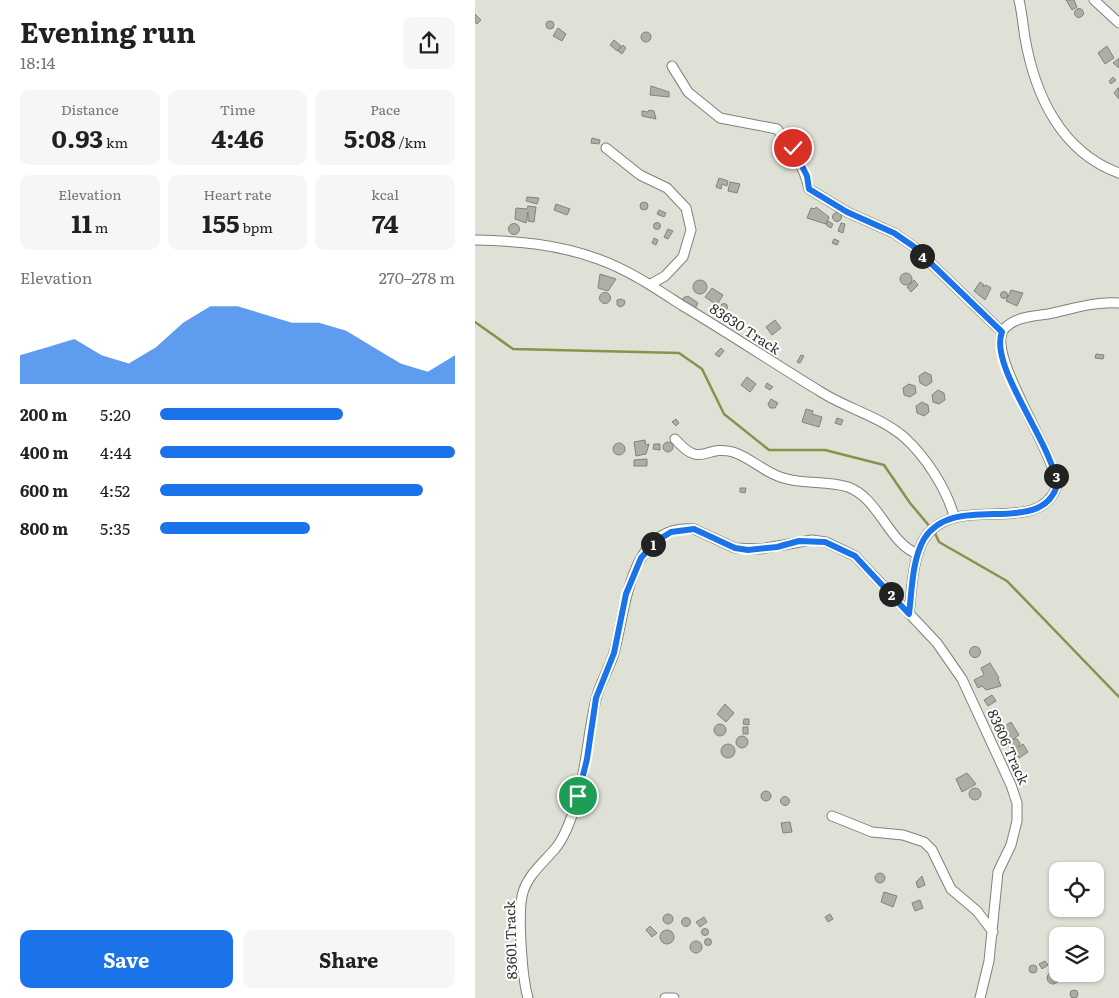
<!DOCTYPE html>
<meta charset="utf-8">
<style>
body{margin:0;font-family:Literata,serif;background:#f6f6f6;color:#202124;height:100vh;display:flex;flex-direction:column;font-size:19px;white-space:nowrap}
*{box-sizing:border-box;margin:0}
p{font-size:16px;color:#757577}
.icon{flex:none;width:28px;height:28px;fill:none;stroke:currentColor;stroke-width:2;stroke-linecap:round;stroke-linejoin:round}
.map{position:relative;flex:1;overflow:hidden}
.sheet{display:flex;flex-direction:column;background:#fff;width:475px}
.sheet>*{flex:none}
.buttons{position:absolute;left:574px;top:862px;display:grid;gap:10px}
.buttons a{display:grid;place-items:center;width:55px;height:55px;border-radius:10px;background:#fff;box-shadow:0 1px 4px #0004;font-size:25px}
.pin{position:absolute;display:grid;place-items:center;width:42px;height:42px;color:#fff;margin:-21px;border:2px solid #fff;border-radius:50%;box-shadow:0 1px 5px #0007}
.km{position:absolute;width:25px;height:25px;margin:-12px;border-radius:50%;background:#222;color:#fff;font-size:14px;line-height:25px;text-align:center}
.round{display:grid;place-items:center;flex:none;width:52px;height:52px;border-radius:10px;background:#f6f6f6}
.summary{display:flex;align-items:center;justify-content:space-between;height:85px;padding:0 20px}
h1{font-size:28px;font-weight:700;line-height:38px}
.figures{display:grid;grid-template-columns:repeat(3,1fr);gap:8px;height:85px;padding:5px 20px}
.figures div{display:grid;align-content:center;border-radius:10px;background:#f6f6f6;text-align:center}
.figures b{font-size:25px;font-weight:700}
.figures small{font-size:14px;font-weight:400}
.figures p{font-size:14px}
.chart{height:140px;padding:10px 20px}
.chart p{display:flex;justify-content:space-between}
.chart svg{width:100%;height:90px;margin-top:5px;fill:#1a73e8;opacity:.7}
.action{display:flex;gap:10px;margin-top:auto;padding:10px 20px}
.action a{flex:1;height:58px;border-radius:10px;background:#1a73e8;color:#fff;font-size:20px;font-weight:700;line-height:58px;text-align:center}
.action a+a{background:#f6f6f6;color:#202124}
ul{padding:0 20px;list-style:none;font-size:16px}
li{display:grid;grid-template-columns:80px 60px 1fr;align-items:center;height:38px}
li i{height:12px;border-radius:6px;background:#1a73e8}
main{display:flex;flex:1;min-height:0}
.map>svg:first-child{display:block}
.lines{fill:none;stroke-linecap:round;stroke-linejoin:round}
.stream{stroke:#86934b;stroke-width:2.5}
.building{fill:#acafa4;stroke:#82847a}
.minor-casing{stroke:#7f8278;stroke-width:11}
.minor{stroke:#fff;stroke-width:9}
.route-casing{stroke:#fff;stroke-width:10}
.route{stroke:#1a73e8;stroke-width:6}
.labels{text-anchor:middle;stroke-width:4;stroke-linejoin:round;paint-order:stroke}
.street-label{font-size:14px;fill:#32332f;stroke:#fff}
</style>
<main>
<section class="sheet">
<div class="summary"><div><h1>Evening run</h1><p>18:14</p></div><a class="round"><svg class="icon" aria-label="share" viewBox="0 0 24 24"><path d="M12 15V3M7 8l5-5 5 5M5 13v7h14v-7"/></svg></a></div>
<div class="figures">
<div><p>Distance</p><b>0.93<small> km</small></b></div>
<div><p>Time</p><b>4:46</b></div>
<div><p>Pace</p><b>5:08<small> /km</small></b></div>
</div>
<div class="figures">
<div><p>Elevation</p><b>11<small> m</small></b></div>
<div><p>Heart rate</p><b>155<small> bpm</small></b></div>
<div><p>kcal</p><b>74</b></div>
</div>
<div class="chart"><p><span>Elevation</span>270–278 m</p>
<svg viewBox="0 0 160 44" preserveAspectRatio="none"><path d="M0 44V30L10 26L20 22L30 30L40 34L50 26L60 14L70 6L80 6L90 10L100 14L110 14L120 18L130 26L140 34L150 38L160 30V44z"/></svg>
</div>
<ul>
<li><b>200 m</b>5:20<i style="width:62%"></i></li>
<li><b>400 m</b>4:44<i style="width:100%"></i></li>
<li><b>600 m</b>4:52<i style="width:89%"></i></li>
<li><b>800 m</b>5:35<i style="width:51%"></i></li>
</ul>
<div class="action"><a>Save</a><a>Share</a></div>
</section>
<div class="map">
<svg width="644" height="998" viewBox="0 0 644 998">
<rect width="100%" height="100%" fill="#dfe1d6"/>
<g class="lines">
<path class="stream" d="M0,322l38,27 166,4 23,16 22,45 45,36h56l59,15 26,38 21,25
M460,533l4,9 68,39 112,116"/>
</g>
<path class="building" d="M591,0h8l3,7 -5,3z
M599.5 13a4.5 4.5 0 1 1 9 0a4.5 4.5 0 1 1-9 0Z
M0,14l6,6 -4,4 -2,-2z
M71 25a4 4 0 1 1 8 0a4 4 0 1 1-8 0Z
M83,28l8,6 -4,7 -9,-5z
M166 37a5 5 0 1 1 10 0a5 5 0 1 1-10 0Z
M139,40l7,6 -4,5 -7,-6z
M148,45l3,3 -4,6 -4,-3z
M632,46l7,12 -9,6 -7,-11z
M644,58v10l-6,-5z
M638,77l3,3 -5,4 -2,-3z
M176,86l18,6v5l-19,-2z
M643,88h1v11l-5,-6z
M174,110l5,1 2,8 -14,-3v-5l6,1z
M117,138l8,2 -1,4 -8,-1z
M244,178l9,3 -1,5 -5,-2 -1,5 -5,-2z
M255,182l10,2 -3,9 -9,-2z
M52,197l12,1 -2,6 -11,-3z
M165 206a4 4 0 1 1 8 0a4 4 0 1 1-8 0Z
M81,204l14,5 -3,6 -13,-5z
M53,206l8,1 -2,15 -6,-1v-9l-2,11 -11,-4 1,-11 11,1z
M341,207l13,10 -3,7 -19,-6 4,-10 4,1z
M184,210l7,3 -2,4 -7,-3z
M357.5 217a4.5 4.5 0 1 1 9 0a4.5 4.5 0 1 1-9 0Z
M353,221l5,3 -2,4 -5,-3z
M178.5 226a3.5 3.5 0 1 1 7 0a3.5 3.5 0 1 1-7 0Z
M366,223l4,1 -2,9 -5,-2z
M33.5 229a5.5 5.5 0 1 1 11 0a5.5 5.5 0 1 1-11 0Z
M193,229l5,2 -5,8 -4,-2z
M179,238l4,2 -2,5 -4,-2z
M359,239l5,2 -2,4 -5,-2z
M425 279a6 6 0 1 1 12 0a6 6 0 1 1-12 0Z
M125,274l16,5 -8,12 -10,-3z
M218 287a7 7 0 1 1 14 0a7 7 0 1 1-14 0Z
M439,280l4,5 -7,7 -4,-5z
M505,282l4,3 -1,2 3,-2 5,3 -6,12 -11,-9z
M237,288l11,7 -6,10 -12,-8z
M536,290l12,3 -6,13 -11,-5z
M525.5 295a3.5 3.5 0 1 1 7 0a3.5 3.5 0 1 1-7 0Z
M124.5 298a5.5 5.5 0 1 1 11 0a5.5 5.5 0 1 1-11 0Z
M213,296l10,7 -3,6 -12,-6v-5z
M146,299l4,2 -1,4 -4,2 -3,-2v-5z
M245.5 307a3.5 3.5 0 1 1 7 0a3.5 3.5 0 1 1-7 0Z
M300,320l6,8 -9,7 -6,-8z
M246,348l3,3 -5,6 -4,-3z
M621,354l8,1 -1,4 -8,-1z
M326,355l3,1 -4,7 -3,-1z
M450,372l6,3 1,7 -6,4 -6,-3 -1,-7z
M272,377l9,7 -6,8 -9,-7z
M292,383l6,4 -3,3 -5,-3z
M434,384l6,2 1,7 -6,4 -6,-2 -1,-7z
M463,390l6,3 1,7 -6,4 -6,-2 -1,-7z
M296,399l7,4 -3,5h-5l-2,-4z
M447,402l6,3 1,7 -5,4 -7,-3 -1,-7z
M331,409l7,2 -1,3 10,3 -3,10 -17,-5z
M362,418l6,2 -2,5 -6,-2z
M201,419l3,4 -3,3 -4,-4z
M170,440l1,5 3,-1 -3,10 -10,2 -2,-14z
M188 447a5 5 0 1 1 10 0a5 5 0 1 1-10 0Z
M138 449a6 6 0 1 1 12 0a6 6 0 1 1-12 0Z
M179,444h6v6l-7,-1z
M172,459v7h-13v-6z
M265,488h6l-1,5 -5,-1z
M494.5 652a5.5 5.5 0 1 1 11 0a5.5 5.5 0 1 1-11 0Z
M515,663l9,15 -1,1 3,7 -15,4 -4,-4 -4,2 -4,-8 10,-5 -3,-7z
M517,695l4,6 -8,5 -4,-6z
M250,704l9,9 -8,9 -9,-8z
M269,719h5v6l-6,-1z
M536,722l8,13 -6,4h4l3,4 -2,4 5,-3 5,8 -9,6 -5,-7 -3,1 -10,-19 3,-2 -2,-3z
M239 730a6 6 0 1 1 12 0a6 6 0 1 1-12 0Z
M268,727h5v7h-5z
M261 742a6 6 0 1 1 12 0a6 6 0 1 1-12 0Z
M246 751a7 7 0 1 1 14 0a7 7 0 1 1-14 0Z
M492,773l9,11 -14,8 -6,-13z
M494 794a6 6 0 1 1 12 0a6 6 0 1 1-12 0Z
M286 796a5 5 0 1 1 10 0a5 5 0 1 1-10 0Z
M305.5 801a4.5 4.5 0 1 1 9 0a4.5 4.5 0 1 1-9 0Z
M315,822l2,10 -9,1 -2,-10z
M400 878a5 5 0 1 1 10 0a5 5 0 1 1-10 0Z
M447,876l3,9 -7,3 -2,-6z
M409,892l13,4 -4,11 -12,-5z
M445,900l3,8 -8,3 -3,-8z
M355,914l3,5 -5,3 -3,-5z
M188 919a5 5 0 1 1 10 0a5 5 0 1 1-10 0Z
M229,917l3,5 -7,5 -4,-5z
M206.5 922a4.5 4.5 0 1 1 9 0a4.5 4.5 0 1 1-9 0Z
M175,926l7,7 -5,4 -6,-7z
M226.5 932a3.5 3.5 0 1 1 7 0a3.5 3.5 0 1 1-7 0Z
M185 937a7 7 0 1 1 14 0a7 7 0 1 1-14 0Z
M229.5 942a3.5 3.5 0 1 1 7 0a3.5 3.5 0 1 1-7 0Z
M215 947a6 6 0 1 1 12 0a6 6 0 1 1-12 0Z
M570,961l3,4 -6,4 -3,-5z
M554 969a4 4 0 1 1 8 0a4 4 0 1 1-8 0Z
M572 978a6 6 0 1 1 12 0a6 6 0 1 1-12 0Z
M587 977a3 3 0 1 1 6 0a3 3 0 1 1-6 0Z
M595 994a4 4 0 1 1 8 0a4 4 0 1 1-8 0Z"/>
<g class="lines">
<g class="minor-casing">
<path id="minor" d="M544,0c3,13 4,25 6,38 10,57 36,114 94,135
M619,0l25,23
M197,66l16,26 32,26 57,11c15,18 27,37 32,60l38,23 47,21 19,13 89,86
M131,148l34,27 27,13 19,20 5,22 -8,27 -18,19 -14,8
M0,240c43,1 82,4 123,19 31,11 57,29 85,47 47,28 92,58 138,86 27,17 58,24 83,45 22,20 42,51 50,79
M200,439c27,31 29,5 58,13 19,6 34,23 54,27 20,5 42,2 61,8 31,11 41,57 70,67
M434,614c3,-24 3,-54 15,-75 31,-49 114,0 133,-53 -2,-35 -74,-135 -52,-158 10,-11 29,-12 43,-14 24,-5 47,-13 71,-11
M357,816l40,16 31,3 21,7 8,8 19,39 26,22 16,21
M53,998c-6,-21 -10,-80 -6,-102 4,-19 19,-31 32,-46 9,-10 14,-24 19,-37 13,-37 14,-76 23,-114 4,-16 13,-30 18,-46 12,-43 15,-130 80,-124l41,19 25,1 52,-9 14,2 29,14 82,87 25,36 49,106 6,18v18l-6,24 -13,27 -9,89 -9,37
M190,998h9"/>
</g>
<use href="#minor" class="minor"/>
</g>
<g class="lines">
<g class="route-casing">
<path id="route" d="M103,796l9,-37 9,-61 18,-45 12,-59 15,-36 14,-16 16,-10 23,-3 41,19 13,2 29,-3 22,-6 26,1 30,14 54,58c3,-24 3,-54 15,-75 31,-49 115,0 133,-53 -3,-41 -69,-120 -55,-154l-89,-86 -19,-13 -47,-21 -38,-23 -2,-13 -14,-28"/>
</g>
<use href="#route" class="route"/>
</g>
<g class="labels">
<g class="street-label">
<text transform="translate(270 329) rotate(33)" y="5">83630 Track</text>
<text transform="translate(533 747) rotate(66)" y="5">83606 Track</text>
<text transform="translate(36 940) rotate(-92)" y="5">83601 Track</text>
</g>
</g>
</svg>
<div class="buttons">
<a><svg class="icon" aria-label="locate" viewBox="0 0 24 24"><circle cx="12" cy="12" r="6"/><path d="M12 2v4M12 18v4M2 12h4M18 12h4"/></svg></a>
<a><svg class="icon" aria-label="layers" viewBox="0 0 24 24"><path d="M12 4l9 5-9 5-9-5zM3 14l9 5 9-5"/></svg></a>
</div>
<div class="pin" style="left:103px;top:796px;background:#1e9e55"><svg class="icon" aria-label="arrive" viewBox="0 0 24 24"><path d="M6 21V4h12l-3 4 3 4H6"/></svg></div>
<div class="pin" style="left:318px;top:148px;background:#d93025"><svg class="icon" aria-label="check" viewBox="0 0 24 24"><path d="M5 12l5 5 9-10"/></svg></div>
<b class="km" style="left:178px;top:544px">1</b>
<b class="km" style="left:416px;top:594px">2</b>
<b class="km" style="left:581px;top:476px">3</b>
<b class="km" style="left:447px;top:256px">4</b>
</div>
</main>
